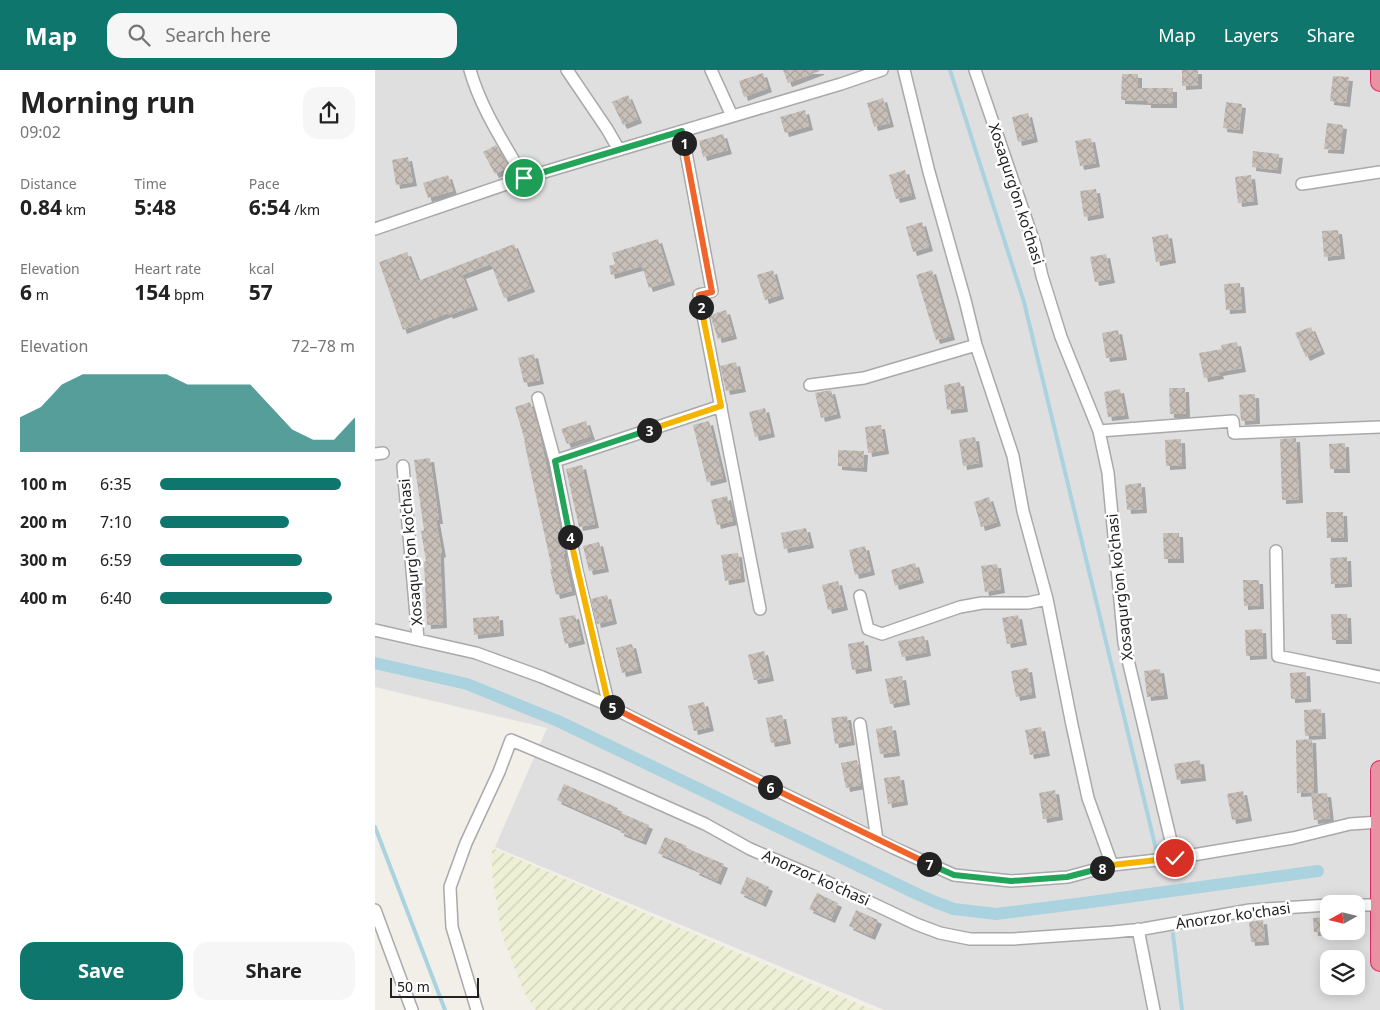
<!DOCTYPE html>
<meta charset="utf-8">
<style>
body{margin:0;font-family:"Noto Sans",sans-serif;background:#f6f6f6;color:#222;height:100vh;display:flex;flex-direction:column;font-size:19px;white-space:nowrap}
*{box-sizing:border-box;margin:0}
p{font-size:16px;color:#767676}
.icon{flex:none;width:28px;height:28px;fill:none;stroke:currentColor;stroke-width:2;stroke-linecap:round;stroke-linejoin:round}
.map{position:relative;flex:1;overflow:hidden}
.panel{display:flex;flex-direction:column;background:#fff;width:375px}
.panel>*{flex:none}
.needle{width:32px;rotate:262deg}
.tools{position:absolute;left:945px;top:825px;display:grid;gap:10px}
.tools a{display:grid;place-items:center;width:45px;height:45px;border-radius:10px;background:#fff;box-shadow:0 2px 12px #0003;font-size:25px}
.scale{position:absolute;left:15px;bottom:12px;width:89px;box-sizing:border-box;padding-left:5px;border:2px solid #222;border-top:0;font-size:14px;line-height:18px;white-space:nowrap;color:#222;-webkit-text-stroke:4px #fff;paint-order:stroke}
.pin{position:absolute;display:grid;place-items:center;width:42px;height:42px;color:#fff;margin:-21px;border:2px solid #fff;border-radius:50%;box-shadow:0 1px 5px #0007}
.km{position:absolute;width:25px;height:25px;margin:-12px;border-radius:50%;background:#222;color:#fff;font-size:14px;line-height:25px;text-align:center}
.round{display:grid;place-items:center;flex:none;width:52px;height:52px;border-radius:15px;background:#f6f6f6}
.overview{display:flex;align-items:center;justify-content:space-between;height:85px;padding:0 20px}
h1{font-size:28px;font-weight:700;line-height:38px}
.stats{display:grid;grid-template-columns:repeat(3,1fr);gap:8px;height:85px;padding:5px 20px}
.stats div{display:grid;align-content:center}
.stats b{font-size:21px;font-weight:700}
.stats small{font-size:14px;font-weight:400}
.stats p{font-size:14px}
.chart{height:140px;padding:10px 20px}
.chart p{display:flex;justify-content:space-between}
.chart svg{width:100%;height:90px;margin-top:5px;fill:#0f766e;opacity:.7}
.primary-button{display:flex;gap:10px;margin-top:auto;padding:10px 20px}
.primary-button a{flex:1;height:58px;border-radius:15px;background:#0f766e;color:#fff;font-size:20px;font-weight:700;line-height:58px;text-align:center}
.primary-button a+a{background:#f6f6f6;color:#222}
ul{padding:0 20px;list-style:none;font-size:16px}
li{display:grid;grid-template-columns:80px 60px 1fr;align-items:center;height:38px}
li i{height:12px;border-radius:6px;background:#0f766e}
header{display:flex;align-items:center;gap:30px;box-sizing:border-box;height:70px;padding:0 25px;background:#0f766e;color:#fff}
header strong{font-size:24px}
nav{display:flex;gap:28px;margin-inline-start:auto;font-size:18px}
.search{width:350px;height:45px;background:#f6f6f6;display:flex;align-items:center;gap:12px;box-sizing:border-box;padding:0 18px;border-radius:15px;color:#767676;font-size:19px}
main{display:flex;flex:1;min-height:0}
.map>svg:first-child{display:block}
.residential{fill:#e0dfdf;fill-rule:evenodd}
.farmland{fill:url(#farmland-furrows)}
.lines{fill:none;stroke-linecap:round;stroke-linejoin:round}
.stream{stroke:#aad3df;stroke-width:4}
.canal{stroke:#aad3df;stroke-width:12}
.building{fill:url(#building-cross-hatch);filter:url(#shadow)}
.minor-casing{stroke:#a9a9a9;stroke-width:14}
.highway-casing{stroke:#dc2a67;stroke-width:20}
.minor{stroke:#fff;stroke-width:11}
.highway{stroke:#e892a2;stroke-width:18}
.split-1-casing{stroke:#fff;stroke-width:10}
.split-2-casing{stroke:#fff;stroke-width:10}
.split-3-casing{stroke:#fff;stroke-width:10}
.split-4-casing{stroke:#fff;stroke-width:10}
.split-5-casing{stroke:#fff;stroke-width:10}
.split-6-casing{stroke:#fff;stroke-width:10}
.split-7-casing{stroke:#fff;stroke-width:10}
.split-8-casing{stroke:#fff;stroke-width:10}
.split-9-casing{stroke:#fff;stroke-width:10}
.split-1{stroke:#22a559;stroke-width:6}
.split-2{stroke:#f0652b;stroke-width:6}
.split-3{stroke:#f5b400;stroke-width:6}
.split-4{stroke:#22a559;stroke-width:6}
.split-5{stroke:#f5b400;stroke-width:6}
.split-6{stroke:#f0652b;stroke-width:6}
.split-7{stroke:#f0652b;stroke-width:6}
.split-8{stroke:#22a559;stroke-width:6}
.split-9{stroke:#f5b400;stroke-width:6}
.labels{text-anchor:middle;stroke-width:5;stroke-linejoin:round;paint-order:stroke}
.street-label{font-size:15px;fill:#222;stroke:#fff}
</style>
<header>
<strong>Map</strong>
<div class="search"><svg class="icon" aria-label="search" viewBox="0 0 24 24"><circle cx="10" cy="10" r="6"/><path d="M15 15l6 6"/></svg>Search here</div>
<nav><a>Map</a><a>Layers</a><a>Share</a></nav>
</header>
<main>
<section class="panel">
<div class="overview"><div><h1>Morning run</h1><p>09:02</p></div><a class="round"><svg class="icon" aria-label="share" viewBox="0 0 24 24"><path d="M12 15V3M7 8l5-5 5 5M5 13v7h14v-7"/></svg></a></div>
<div class="stats">
<div><p>Distance</p><b>0.84<small> km</small></b></div>
<div><p>Time</p><b>5:48</b></div>
<div><p>Pace</p><b>6:54<small> /km</small></b></div>
</div>
<div class="stats">
<div><p>Elevation</p><b>6<small> m</small></b></div>
<div><p>Heart rate</p><b>154<small> bpm</small></b></div>
<div><p>kcal</p><b>57</b></div>
</div>
<div class="chart"><p><span>Elevation</span>72–78 m</p>
<svg viewBox="0 0 160 44" preserveAspectRatio="none"><path d="M0 44V27L10 22L20 11L30 6L40 6L50 6L60 6L70 6L80 11L90 11L100 11L110 11L120 22L130 33L140 38L150 38L160 27V44z"/></svg>
</div>
<ul>
<li><b>100 m</b>6:35<i style="width:93%"></i></li>
<li><b>200 m</b>7:10<i style="width:66%"></i></li>
<li><b>300 m</b>6:59<i style="width:73%"></i></li>
<li><b>400 m</b>6:40<i style="width:88%"></i></li>
</ul>
<div class="primary-button"><a>Save</a><a>Share</a></div>
</section>
<div class="map">
<svg width="1005" height="940" viewBox="0 0 1005 940">
<defs>
<pattern id="farmland-furrows" width="10" height="10" patternUnits="userSpaceOnUse" patternTransform="scale(1.25)"><rect width="10" height="10" fill="#eef0d5"/><path d="M-1 1l2-2M0 10L10 0M9 11l2-2" fill="none" stroke="#ccceb7"/></pattern>
<pattern id="building-cross-hatch" width="8" height="8" patternUnits="userSpaceOnUse" patternTransform="scale(1.25)"><rect width="8" height="8" fill="#c7bfb8"/><path d="M0 0l8 8M0 8l8-8" fill="none" stroke="#aba49e"/></pattern>
<filter id="shadow"><feDropShadow dx="4" dy="4" stdDeviation="0" flood-color="#0004"/></filter>
</defs>
<rect width="100%" height="100%" fill="#f2efe9"/>
<path class="residential" d="M0,0h1005v940h-496l-389,-163 52,-119 -172,-41zM954,834h27v27h-27zM954,889h27v27h-27z"/>
<path class="farmland" d="M117,778l381,162h-337l-12,-18 -22,-57 -10,-61z"/>
<g class="lines">
<path class="stream" d="M575,0l74,232 132,547
M0,757l70,183
M798,864l9,76"/>
<path class="canal" d="M0,593l92,21 91,37 359,173 18,8 19,7 42,5 95,-12 227,-31"/>
</g>
<path class="building" d="M408,0h37v1l-32,12z
M807,0h16v15l-16,1z
M388,3l5,15 -24,9 -5,-16z
M747,4h16v14h35v16h-26v-3l-26,-1z
M958,6l16,1 -3,26 -16,-2z
M253,25l10,24 -15,6 -11,-23z
M508,28l7,25 -16,4 -7,-24z
M851,32l16,2 -3,26 -16,-2z
M430,40l4,16 -24,7 -5,-16z
M653,43l6,25 -16,4 -6,-25z
M952,53l16,2 -3,25 -16,-1z
M348,64l5,16 -25,7 -4,-16z
M716,68l5,25 -16,3 -5,-25z
M121,75l13,22 -14,7 -12,-22z
M878,81l26,3 -2,16 -25,-3z
M33,87l5,25 -17,3 -4,-25z
M530,100l7,25 -16,4 -7,-24z
M73,105l5,16 -25,7 -5,-15z
M876,105l3,26 -16,2 -3,-26z
M721,119l4,25 -16,3 -4,-26z
M547,152l7,25 -16,5 -7,-25z
M963,160l3,25 -17,2 -2,-26z
M793,164l4,25 -16,3 -4,-25z
M283,169l13,42 -22,7 -7,-22 -31,9 -2,-9 6,-2 -3,-11z
M139,174l17,44 -27,10 -13,-34 -29,11 12,31 -25,9 -1,-2 -45,17 -24,-68 28,-10 11,29z
M731,184l5,25 -16,3 -5,-25z
M398,200l7,25 -15,5 -8,-25z
M557,200l19,66 -15,4 -20,-65z
M865,213l2,26 -16,1 -2,-26z
M351,240l7,25 -15,4 -8,-24z
M936,257l10,23 -15,7 -11,-24z
M743,260l5,26 -17,2 -4,-25z
M862,272l5,26 -23,4 1,3 -16,3 -5,-25 23,-4 -1,-4z
M159,284l6,26 -16,3 -6,-25z
M361,292l6,26 -16,3 -6,-25z
M585,312l4,26 -17,2 -3,-25z
M794,318h16l1,26h-16z
M745,319l5,26 -17,2 -4,-25z
M456,320l6,24 -16,4 -6,-25z
M880,324l1,26 -15,1 -2,-26z
M155,332l8,25 20,92 7,35h-2l9,37 -16,4 -6,-26h2l-28,-128h1l-10,-34z
M390,338l6,25 -16,4 -6,-25z
M211,351l5,15 -24,8 -6,-15z
M334,351l14,57 -16,4 -14,-57z
M506,355l4,25 -17,3 -3,-26z
M600,367l4,26 -16,3 -4,-26z
M921,368l3,61 -17,1 -2,-61z
M806,369l1,26 -16,1 -1,-26z
M970,373l1,26h-16l-1,-25z
M463,380l26,1 -1,17 -25,-2z
M55,388l9,62h-3l6,33 -2,1 3,70 -16,1 -3,-63 2,-1 -5,-30 3,-1 -10,-70z
M207,395l13,59 -16,3 -13,-58z
M766,413l2,26 -16,1 -2,-25z
M352,426l6,25 -16,4 -6,-25z
M614,427l8,25 -16,5 -7,-25z
M951,442h17l1,26h-17z
M431,458l4,16 -26,5 -3,-16z
M788,463h16l1,26h-16z
M224,472l6,26 -16,3 -6,-25z
M490,476l6,25 -16,4 -6,-25z
M363,483l3,25 -16,3 -4,-26z
M972,487l1,26 -17,1 -1,-26z
M540,493l5,16 -25,7 -4,-16z
M622,494l4,25 -16,3 -4,-26z
M868,510h16l1,25 -16,1z
M463,511l6,25 -16,4 -6,-25z
M232,525l6,25 -16,4 -6,-25z
M956,544h16l1,26h-16z
M200,545l6,25 -16,4 -6,-26z
M643,545l5,26 -16,3 -5,-26z
M124,546l1,16 -26,3 -1,-17z
M887,559l1,26 -17,1 -1,-26z
M549,566l3,16 -25,5 -4,-16z
M489,571l4,26 -16,3 -4,-26z
M257,574l6,25 -16,4 -6,-25z
M389,581l6,26 -16,3 -6,-25z
M653,598l4,26 -16,3 -5,-26z
M785,599l4,26 -17,2 -3,-26z
M931,602l1,26 -16,1 -1,-26z
M527,606l4,25 -16,3 -5,-25z
M329,632l6,25 -16,4 -6,-25z
M946,639l1,26 -17,1 -1,-26z
M407,645l5,25 -16,3 -5,-25z
M472,646l4,25 -16,3 -4,-26z
M517,656l4,26 -16,2 -4,-25z
M666,657l5,25 -16,3 -5,-25z
M937,669l2,53 -17,1 -1,-53z
M482,690l4,25 -15,3 -5,-25z
M825,690l2,17 -25,3 -3,-16z
M525,706l4,25 -16,3 -4,-26z
M189,714l54,24 -2,3 33,14 -7,16 -22,-9 1,-3 -64,-29z
M680,720l4,26 -16,3 -4,-26z
M868,721l5,26 -16,3 -5,-26z
M952,723l3,25 -16,2 -3,-26z
M290,767l22,9 -1,2 38,16 -7,17 -22,-10 1,-2 -38,-16z
M372,807l22,10 -7,16 -22,-10z
M442,823l21,10 -7,16 -22,-10z
M481,840l22,10 -7,16 -22,-10z
M954,847v14l-15,1 -1,-14z
M888,850l2,21 -14,1 -2,-20z"/>
<g class="lines">
<g class="minor-casing">
<path id="minor" d="M95,0c11,39 34,73 54,108
M192,0l40,59 12,21
M336,0l21,46
M529,0l25,102 36,128 11,45 37,111 10,55 24,88 25,126 16,73 24,67
M600,0l60,175 7,31 19,61 38,94 9,42 16,170 51,215
M307,61l30,160 -13,4 61,314
M927,114l78,-12
M0,159l149,-51 317,-94 41,-14
M435,315l54,-7 112,-33
M163,328l17,63 166,-55
M724,361l134,-10 1,12 146,-6
M0,384l8,-1
M180,391l22,110 32,135
M28,396l15,173
M901,481l2,105 102,21
M485,526l8,33 14,5 78,-27 22,-4h46l19,-4
M0,560l101,23 66,24 59,25 177,89 116,57 60,27 57,6 57,-4 44,-12 63,-7 118,-20 57,-14 30,-2
M485,654l17,116
M981,835h23
M0,840l37,100
M763,859l16,81
M102,940l-25,-83 -2,-40 16,-44 33,-71 12,-32 86,36 108,48 45,25 77,33 89,42 24,9 30,6h43l100,-7 30,-3 107,-19 79,-5"/>
</g>
<g class="highway-casing">
<path id="highway" d="M1005,0v12
M1005,700v192"/>
</g>
<use href="#minor" class="minor"/>
<use href="#highway" class="highway"/>
</g>
<g class="lines">
<g class="split-1-casing">
<path id="split-1" d="M149,108l158,-47 2,12"/>
</g>
<g class="split-2-casing">
<path id="split-2" d="M309,73l28,149 -13,3 2,12"/>
</g>
<g class="split-3-casing">
<path id="split-3" d="M274,360l72,-24 -20,-99"/>
</g>
<g class="split-4-casing">
<path id="split-4" d="M195,467l-15,-76 94,-31"/>
</g>
<g class="split-5-casing">
<path id="split-5" d="M195,467l39,169 3,1"/>
</g>
<g class="split-6-casing">
<path id="split-6" d="M237,637l158,80"/>
</g>
<g class="split-7-casing">
<path id="split-7" d="M395,717l159,77"/>
</g>
<g class="split-8-casing">
<path id="split-8" d="M554,794l25,11 57,6 56,-4 35,-9"/>
</g>
<g class="split-9-casing">
<path id="split-9" d="M727,798l10,-3 63,-7"/>
</g>
<use href="#split-1" class="split-1"/>
<use href="#split-2" class="split-2"/>
<use href="#split-3" class="split-3"/>
<use href="#split-4" class="split-4"/>
<use href="#split-5" class="split-5"/>
<use href="#split-6" class="split-6"/>
<use href="#split-7" class="split-7"/>
<use href="#split-8" class="split-8"/>
<use href="#split-9" class="split-9"/>
</g>
<g class="labels">
<g class="street-label">
<text transform="translate(641 124) rotate(72)" y="5">Xosaqurg'on ko'chasi</text>
<text transform="translate(36 482) rotate(-95)" y="5">Xosaqurg'on ko'chasi</text>
<text transform="translate(745 517) rotate(-96)" y="5">Xosaqurg'on ko'chasi</text>
<text transform="translate(441 808) rotate(24)" y="5">Anorzor ko'chasi</text>
<text transform="translate(858 846) rotate(-8)" y="5">Anorzor ko'chasi</text>
</g>
</g>
</svg>
<div class="tools">
<a><svg class="needle" viewBox="-14 -14 28 28"><path d="M0-13l5 13h-10z" fill="#e53935"/><path d="M0 13l5-13h-10z" fill="#767676"/></svg></a>
<a><svg class="icon" aria-label="layers" viewBox="0 0 24 24"><path d="M12 4l9 5-9 5-9-5zM3 14l9 5 9-5"/></svg></a>
</div>
<div class="scale">50 m</div>
<div class="pin" style="left:149px;top:108px;background:#1e9e55"><svg class="icon" aria-label="arrive" viewBox="0 0 24 24"><path d="M6 21V4h12l-3 4 3 4H6"/></svg></div>
<div class="pin" style="left:800px;top:788px;background:#d93025"><svg class="icon" aria-label="check" viewBox="0 0 24 24"><path d="M5 12l5 5 9-10"/></svg></div>
<b class="km" style="left:309px;top:73px">1</b>
<b class="km" style="left:326px;top:237px">2</b>
<b class="km" style="left:274px;top:360px">3</b>
<b class="km" style="left:195px;top:467px">4</b>
<b class="km" style="left:237px;top:637px">5</b>
<b class="km" style="left:395px;top:717px">6</b>
<b class="km" style="left:554px;top:794px">7</b>
<b class="km" style="left:727px;top:798px">8</b>
</div>
</main>
